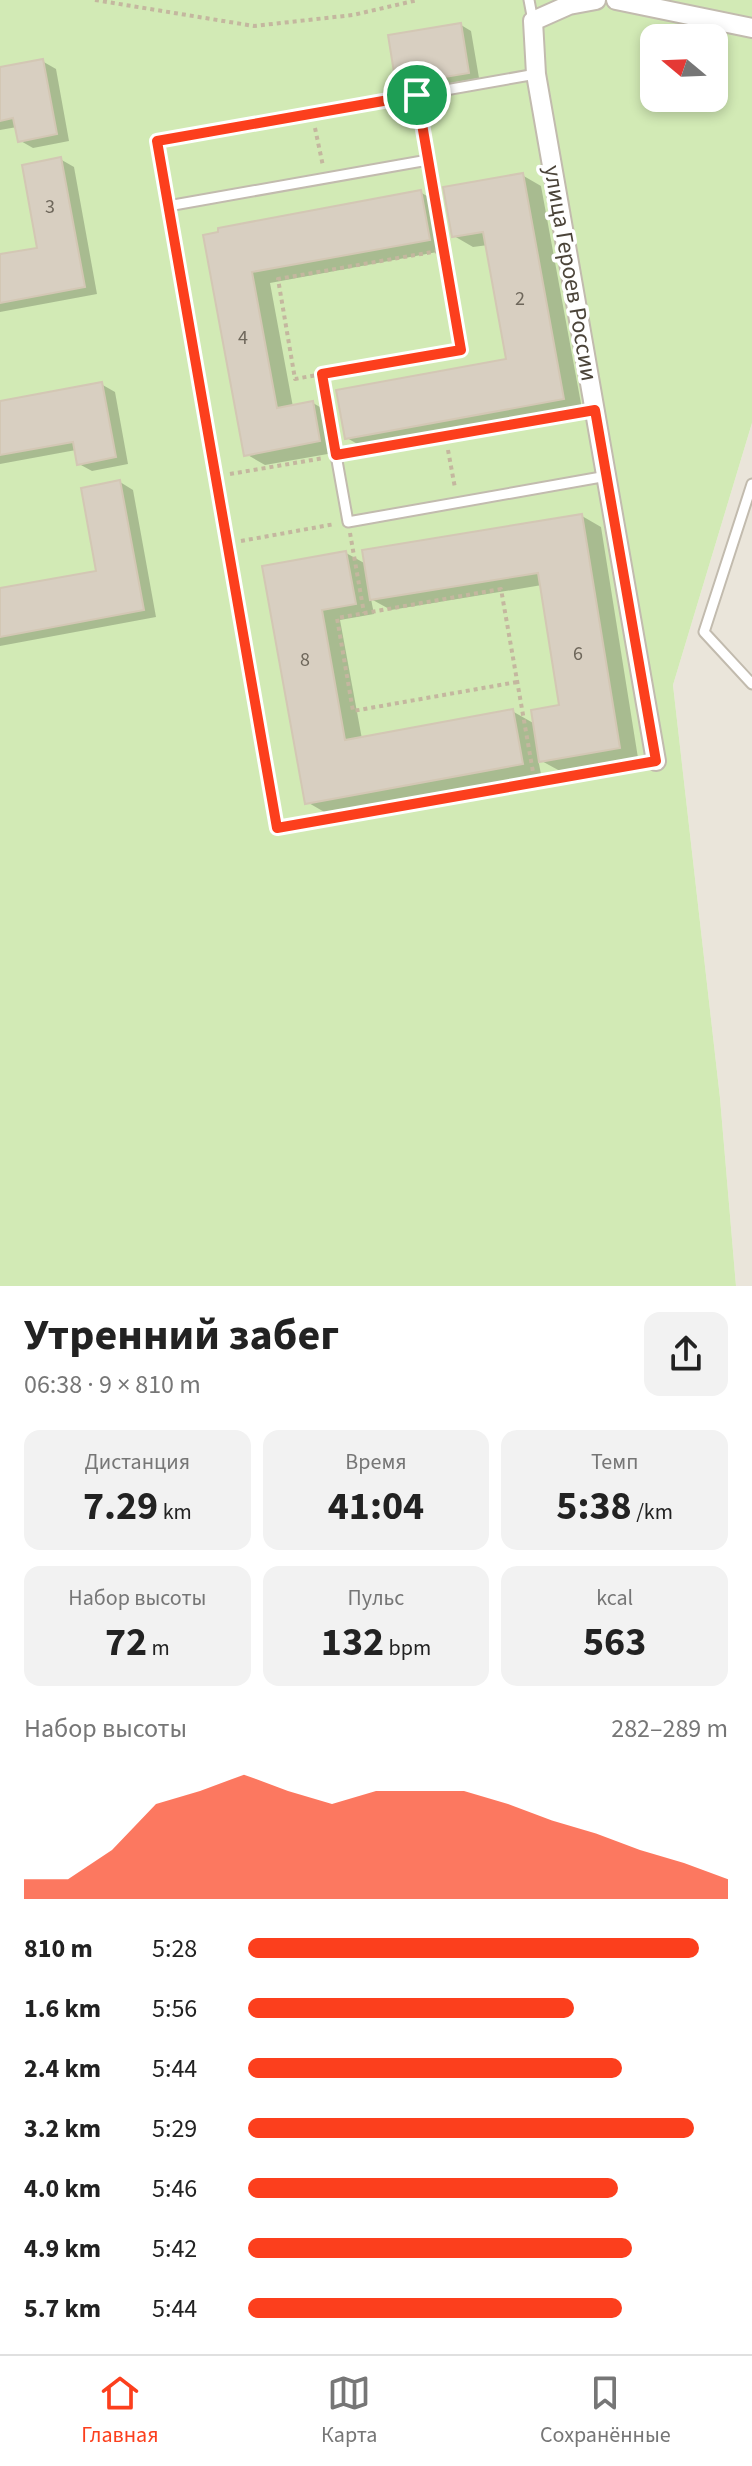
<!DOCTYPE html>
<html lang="ru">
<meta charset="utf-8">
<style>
body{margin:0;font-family:"Source Sans 3",sans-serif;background:#f2f2f2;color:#222;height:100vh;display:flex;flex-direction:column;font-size:30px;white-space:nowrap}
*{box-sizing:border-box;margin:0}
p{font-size:26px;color:#767676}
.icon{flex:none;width:44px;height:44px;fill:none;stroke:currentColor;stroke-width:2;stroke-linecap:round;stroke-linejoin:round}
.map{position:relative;height:1286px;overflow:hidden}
.sheet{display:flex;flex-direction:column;background:#fff;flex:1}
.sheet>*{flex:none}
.needle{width:52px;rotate:289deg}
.buttons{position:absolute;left:640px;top:24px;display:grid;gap:16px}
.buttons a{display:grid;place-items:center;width:88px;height:88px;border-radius:16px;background:#fff;box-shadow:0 4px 12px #0003;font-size:40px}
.pin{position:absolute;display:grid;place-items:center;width:68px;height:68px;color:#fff;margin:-34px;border:4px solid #fff;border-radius:50%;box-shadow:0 2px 8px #0007}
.round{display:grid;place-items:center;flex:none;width:84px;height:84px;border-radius:16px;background:#f2f2f2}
.headline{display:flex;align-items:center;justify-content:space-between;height:136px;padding:0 24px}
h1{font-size:44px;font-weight:700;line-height:60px}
.figures{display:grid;grid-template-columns:repeat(3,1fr);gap:12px;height:136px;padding:8px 24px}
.figures div{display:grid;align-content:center;border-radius:16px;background:#f2f2f2;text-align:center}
.figures b{font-size:40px;font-weight:700}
.figures small{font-size:22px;font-weight:400}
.figures p{font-size:22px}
.chart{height:224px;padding:16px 24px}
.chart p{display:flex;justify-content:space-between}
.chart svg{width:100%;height:144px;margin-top:8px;fill:#fc3f1d;opacity:.7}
ul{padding:0 24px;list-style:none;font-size:26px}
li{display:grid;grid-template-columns:128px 96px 1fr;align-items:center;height:60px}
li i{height:20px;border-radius:10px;background:#fc3f1d}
.tab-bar{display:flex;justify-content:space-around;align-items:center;height:112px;border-top:2px solid #e0e0e0;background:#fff;font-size:22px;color:#767676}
.tab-bar a{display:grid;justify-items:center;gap:4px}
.tab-bar .current{color:#fc3f1d}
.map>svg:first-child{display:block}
.residential{fill:#eae5da}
.grass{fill:#d2eab5;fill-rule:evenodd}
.shadow{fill:#0003;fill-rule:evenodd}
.building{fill:#d8cfc1;stroke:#d3c7b4;stroke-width:2}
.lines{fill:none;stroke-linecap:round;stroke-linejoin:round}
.service-casing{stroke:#c2bbae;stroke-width:13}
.minor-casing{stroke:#c2bbae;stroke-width:22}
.path{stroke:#c4b79f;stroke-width:4;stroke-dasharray:4 4;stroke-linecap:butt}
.service{stroke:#fff;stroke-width:9}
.minor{stroke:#fff;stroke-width:18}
.route-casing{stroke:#fff;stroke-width:16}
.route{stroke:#fc3f1d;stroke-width:10}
.labels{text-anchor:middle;stroke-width:7;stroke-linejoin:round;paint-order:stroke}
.number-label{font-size:20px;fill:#6e675b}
.street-label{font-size:24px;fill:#4b4439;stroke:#fff}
</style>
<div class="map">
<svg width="752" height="1286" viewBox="0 0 752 1286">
<rect width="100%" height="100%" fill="#f6f3ec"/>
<path class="residential" d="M752,423v863h-16l-16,-188 -47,-413z"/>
<path class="grass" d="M0,0h752v423l-79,262 47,413 16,188h-736zM654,38h60v60h-60z"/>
<path class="shadow" d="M461,25l10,6 8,47 -71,12 -10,-6z
M42,61l14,8 13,72 -36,7 -14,-8 -2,-13 -17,3v-61z
M60,159l14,8 23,127 -97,18v-56l39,-7z
M522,175l19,11 41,223 -216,40 -19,-11 162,-78 -21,-115 -15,2 -19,-11z
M420,192l19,11 9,47 -178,33 23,124 20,-4 19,11 7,38 -74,13 -19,-11 -40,-217z
M101,384l14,8 13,72 -36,7 -13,-7 -3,-14 -76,14v-61z
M120,482l13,8 23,127 -156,29v-56l99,-18z
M582,516l19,11 37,231 -78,13 -22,-12 3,15 -215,39 -19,-11 -43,-234 82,-15 20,11zM542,585l19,122 -26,17 -23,-13 -150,28 -22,-119 34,-6 -3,-15 20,11z"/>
<path class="building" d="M461,23l8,50 -73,12 -8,-50z
M43,59l14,75 -39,8 -5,-24 -13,3v-54z
M61,157l24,130 -85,16v-49l37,-6 -15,-83z
M523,173l41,226 -219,40 -9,-49 170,-31 -23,-127 -31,5 -9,-50z
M421,190l9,50 -178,32 25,136 36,-7 7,40 -76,15 -41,-221 15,-3v-4z
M102,382l14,75 -39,8 -4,-23 -73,13v-54z
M120,480l24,130 -144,27v-49l96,-17 -15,-83z
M582,514l38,234 -81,14 -8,-52 28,-5 -21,-132 -168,27 -8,-50z
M346,551l10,53 -34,6 23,130 168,-31 10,55 -218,40 -43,-238z"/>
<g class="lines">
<g class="service-casing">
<path id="service" d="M529,0l4,21
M168,206l260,-46 -11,-65
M595,410l-259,45 12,67 259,-46
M752,484l-48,148 48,52
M535,783l-258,45 -120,-687 379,-67"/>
</g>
<g class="minor-casing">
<path id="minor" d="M596,0l-27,5 -36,16 3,53 120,687
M616,0l136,28"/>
</g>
<path class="path" d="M95,0l159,26 99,-11 65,-15
M315,128l8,38
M430,173l14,77
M322,374l139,-24 -17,-100 -166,29 17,100 27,-5 12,69
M448,450l7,38
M230,474l94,-16
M350,533l14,80
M241,541l94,-17
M517,682l-164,29 -16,-93 164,-29 32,183
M548,780l90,-16"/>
<use href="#service" class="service"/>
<use href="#minor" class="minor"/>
</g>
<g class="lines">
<g class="route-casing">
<path id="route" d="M417,95l44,255 -139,24 14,81 259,-45 61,351 -379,67 -120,-687z"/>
</g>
<use href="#route" class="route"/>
</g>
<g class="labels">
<g class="number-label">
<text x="50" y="213">3</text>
<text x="520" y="305">2</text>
<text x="243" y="344">4</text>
<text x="578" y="660">6</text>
<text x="305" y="666">8</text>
</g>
<g class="street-label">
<text transform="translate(571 273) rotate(80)" y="8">улица Героев России</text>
</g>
</g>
</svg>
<div class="buttons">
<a><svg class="needle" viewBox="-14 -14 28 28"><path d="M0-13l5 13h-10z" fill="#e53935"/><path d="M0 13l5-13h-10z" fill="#767676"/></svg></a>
</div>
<div class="pin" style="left:417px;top:95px;background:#1e9e55"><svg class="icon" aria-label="arrive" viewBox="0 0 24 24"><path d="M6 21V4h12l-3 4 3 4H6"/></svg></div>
</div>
<section class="sheet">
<div class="headline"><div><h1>Утренний забег</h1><p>06:38 · 9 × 810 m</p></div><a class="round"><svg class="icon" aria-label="share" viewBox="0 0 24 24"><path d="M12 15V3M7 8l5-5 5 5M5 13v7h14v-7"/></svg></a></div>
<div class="figures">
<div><p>Дистанция</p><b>7.29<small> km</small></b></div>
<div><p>Время</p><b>41:04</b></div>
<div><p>Темп</p><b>5:38<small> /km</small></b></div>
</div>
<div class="figures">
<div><p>Набор высоты</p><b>72<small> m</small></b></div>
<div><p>Пульс</p><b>132<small> bpm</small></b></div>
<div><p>kcal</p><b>563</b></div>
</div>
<div class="chart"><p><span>Набор высоты</span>282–289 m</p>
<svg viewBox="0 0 160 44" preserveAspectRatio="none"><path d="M0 44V38L10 38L20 29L30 15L40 11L50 6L60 11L70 15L80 11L90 11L100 11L110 15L120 20L130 24L140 29L150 33L160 38V44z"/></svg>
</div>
<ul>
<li><b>810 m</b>5:28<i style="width:94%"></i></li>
<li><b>1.6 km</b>5:56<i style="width:68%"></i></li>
<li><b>2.4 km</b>5:44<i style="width:78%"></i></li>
<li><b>3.2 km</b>5:29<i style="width:93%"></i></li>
<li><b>4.0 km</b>5:46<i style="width:77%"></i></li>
<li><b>4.9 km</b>5:42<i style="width:80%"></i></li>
<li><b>5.7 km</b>5:44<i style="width:78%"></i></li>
</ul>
</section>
<nav class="tab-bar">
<a class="current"><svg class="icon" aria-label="home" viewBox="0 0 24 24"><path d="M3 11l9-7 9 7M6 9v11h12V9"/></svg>Главная</a>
<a><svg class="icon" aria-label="map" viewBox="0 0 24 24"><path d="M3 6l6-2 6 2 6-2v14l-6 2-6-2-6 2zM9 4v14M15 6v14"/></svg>Карта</a>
<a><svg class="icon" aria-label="saved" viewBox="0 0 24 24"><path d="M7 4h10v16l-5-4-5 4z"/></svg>Сохранённые</a>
</nav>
